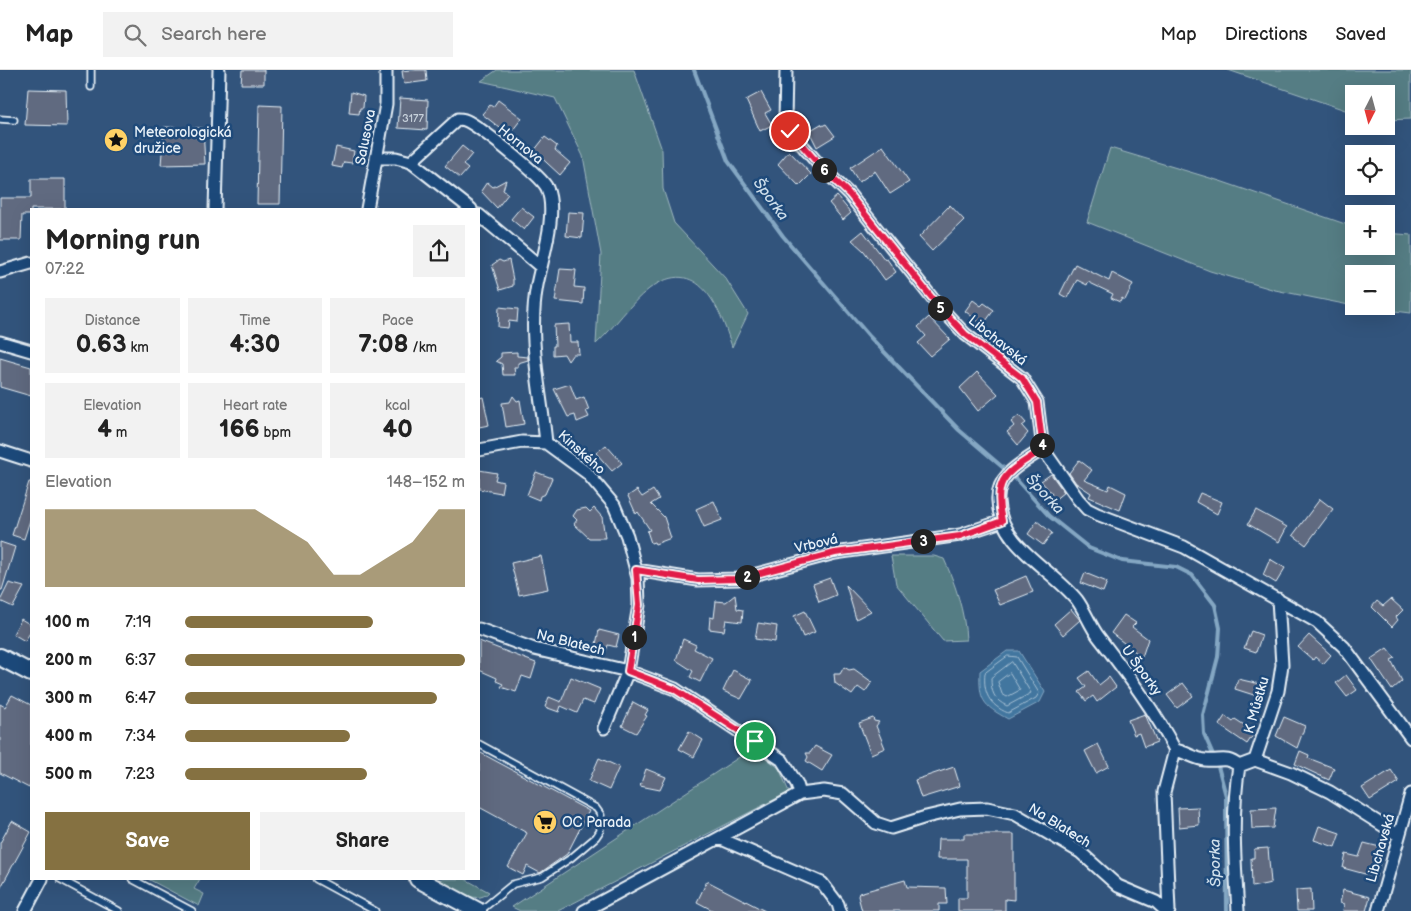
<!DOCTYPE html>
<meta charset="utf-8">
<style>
body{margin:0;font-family:"Balsamiq Sans",sans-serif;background:#f2f2f2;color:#222;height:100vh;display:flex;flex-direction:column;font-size:19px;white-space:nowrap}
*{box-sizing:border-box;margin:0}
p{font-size:16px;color:#767676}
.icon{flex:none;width:28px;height:28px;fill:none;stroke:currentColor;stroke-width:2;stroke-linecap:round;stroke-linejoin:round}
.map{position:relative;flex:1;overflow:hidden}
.panel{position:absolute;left:30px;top:138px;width:450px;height:672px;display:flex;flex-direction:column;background:#fff;border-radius:0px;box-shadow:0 5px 20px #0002}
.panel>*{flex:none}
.needle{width:32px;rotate:186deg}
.controls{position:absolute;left:1345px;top:15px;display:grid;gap:10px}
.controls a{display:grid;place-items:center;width:50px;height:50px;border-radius:0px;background:#fff;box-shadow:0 5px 20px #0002;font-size:25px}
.pin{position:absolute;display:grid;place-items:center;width:42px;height:42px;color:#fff;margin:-21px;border:2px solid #fff;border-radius:50%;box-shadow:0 1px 5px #0007}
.km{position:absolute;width:25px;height:25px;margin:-12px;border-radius:50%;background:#222;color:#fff;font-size:14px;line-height:25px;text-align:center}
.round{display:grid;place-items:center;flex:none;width:52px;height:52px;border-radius:0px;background:#f2f2f2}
.headline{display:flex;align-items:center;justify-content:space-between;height:85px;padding:0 15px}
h1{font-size:28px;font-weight:700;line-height:38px}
.figures{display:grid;grid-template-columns:repeat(3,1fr);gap:8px;height:85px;padding:5px 15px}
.figures div{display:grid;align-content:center;border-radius:0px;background:#f2f2f2;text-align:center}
.figures b{font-size:25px;font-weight:700}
.figures small{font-size:14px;font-weight:400}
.figures p{font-size:14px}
.chart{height:140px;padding:10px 15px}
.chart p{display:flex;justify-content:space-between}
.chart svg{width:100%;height:90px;margin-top:5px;fill:#857141;opacity:.7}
.primary-button{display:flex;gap:10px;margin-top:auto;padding:10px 15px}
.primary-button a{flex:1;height:58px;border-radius:0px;background:#857141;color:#fff;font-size:20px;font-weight:700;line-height:58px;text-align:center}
.primary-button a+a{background:#f2f2f2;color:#222}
ul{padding:0 15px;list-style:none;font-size:16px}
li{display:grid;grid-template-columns:80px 60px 1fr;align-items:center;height:38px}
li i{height:12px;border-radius:6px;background:#857141}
header{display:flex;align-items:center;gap:30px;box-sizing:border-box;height:70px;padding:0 25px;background:#fff;border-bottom:1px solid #e0e0e0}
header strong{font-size:24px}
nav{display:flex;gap:28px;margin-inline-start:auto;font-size:18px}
.search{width:350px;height:45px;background:#f2f2f2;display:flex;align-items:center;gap:12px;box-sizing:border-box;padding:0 18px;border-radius:0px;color:#767676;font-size:19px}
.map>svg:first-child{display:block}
.green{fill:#557d84;stroke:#9eb7be}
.water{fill:#42769f;stroke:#84a7c3}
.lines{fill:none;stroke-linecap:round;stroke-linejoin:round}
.shore{stroke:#a6c0d4;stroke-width:1}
.stream{stroke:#84a7c3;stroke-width:4}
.building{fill:#606b80;stroke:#e8f1f8}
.lane-casing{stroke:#e8f1f8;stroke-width:9}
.street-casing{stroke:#e8f1f8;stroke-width:15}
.secondary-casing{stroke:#e8f1f8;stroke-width:20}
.lane{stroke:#1f4a7a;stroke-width:5.5}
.street{stroke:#1f4a7a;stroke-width:11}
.secondary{stroke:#1f4a7a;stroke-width:16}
.route-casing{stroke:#fff;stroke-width:10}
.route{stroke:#e11d48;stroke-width:6}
.labels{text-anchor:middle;stroke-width:5;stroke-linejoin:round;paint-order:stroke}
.number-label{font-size:11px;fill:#c6d0da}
.poi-label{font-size:14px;fill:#e8f1f8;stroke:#1f4a7a;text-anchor:start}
.street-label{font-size:14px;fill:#e8f1f8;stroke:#1f4a7a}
.water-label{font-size:15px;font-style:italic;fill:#cfdfeb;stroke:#1f4a7a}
</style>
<header>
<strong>Map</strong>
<div class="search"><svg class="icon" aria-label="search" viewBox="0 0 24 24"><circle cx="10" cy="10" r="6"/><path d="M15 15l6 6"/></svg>Search here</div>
<nav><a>Map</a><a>Directions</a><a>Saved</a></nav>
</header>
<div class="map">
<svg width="1411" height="841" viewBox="0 0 1411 841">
<rect width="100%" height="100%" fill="#32547c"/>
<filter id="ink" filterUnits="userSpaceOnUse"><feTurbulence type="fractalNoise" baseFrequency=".02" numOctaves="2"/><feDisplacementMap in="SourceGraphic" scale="10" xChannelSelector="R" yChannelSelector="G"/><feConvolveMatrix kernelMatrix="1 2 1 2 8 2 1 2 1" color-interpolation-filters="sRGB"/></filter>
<g filter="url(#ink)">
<path class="green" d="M497,0h137l28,80 1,39 11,34 52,56 22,35 -16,33c-12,-39 -34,-94 -83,-58 -20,15 -34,38 -53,55l5,-90 -18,-98 -28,-58 -74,-17z
M1228,0h183v49l-25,1v-26h-32v19z
M1110,78l110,33 134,46v19h32v-13l25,2v78l-57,-7h32v-32h-32v32l-79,-16 -65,-19 -123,-49z
M891,486h43l10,3c11,24 21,54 22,81l-23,1 -47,-57z
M753,678l26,20 10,24 -231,119h-38l-8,-4z
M148,809h52l-6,10 10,5 -5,12z
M438,809h27l24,13c-14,15 -37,-5 -51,-13z"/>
<path class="water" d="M1007,581h12l26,41 -5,10 -32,17c-26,-14 -29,-19 -28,-48z"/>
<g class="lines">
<path class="shore" d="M1008,586l9,1 22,36 -3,5 -28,15c-19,-8 -25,-20 -23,-40z
M1012,592l19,31 -24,13c-13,-6 -16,-14 -16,-28z
M1010,603l10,17 -13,7 -5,-3 -4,-12z"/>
<path class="stream" d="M694,0l34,91 55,75 87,101 89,93 55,47 35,39 40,32 33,13 54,6 16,8 23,30 5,23 -2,29 -15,58 1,19 14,32 8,30 1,115"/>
</g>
<path class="building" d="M242,0h22v14h-23z
M410,0h16l1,11 -23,3 -2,-13z
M28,19l38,1 1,36 -42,-1z
M351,22l13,4 -1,12h-3l-1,6 -10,-1z
M761,22l10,18 -6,3 7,12 -12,6 -14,-31z
M400,28l28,2 -1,30 -29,-2z
M498,30l24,18 -13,17 -27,-21 8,-9 3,2z
M259,35l23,1 -2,98h-23z
M821,54l1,2 4,-2 9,12 -18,11 -8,-16z
M164,57l39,1 2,36 -44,1z
M545,67l12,9 -2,4 15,13 -10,12 -26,-24z
M462,76l10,8 -9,11 5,4 -8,9 -15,-12z
M883,76l26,36 -19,12 -15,-23 -16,11 -9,-14z
M336,77l18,4 -2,12 -8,-1 -2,6 -10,-2z
M789,81l22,23 -12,12 -21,-22z
M31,109h34v30h-34v6h-9l-1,25h-21v-42h31z
M506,110l-3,10 5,4 -11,14 -16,-17 6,-9 6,5z
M837,126l14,17 -8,7 -14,-17z
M950,135l14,15 -32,31 -13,-14z
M521,137l13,10 -10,13 -13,-11z
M568,142l16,1 -2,25 -16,-2z
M863,161l22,29 2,-1 9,13 -11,8 -21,-29 -12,-11z
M499,190l4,2 6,-2 4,20v6l-13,4 -8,-25z
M1075,194l34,17 3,-8 21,11 -8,16 -3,-2 -2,4 -9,-4 2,-4 -25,-12 -1,3 -10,-5 -10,18 -7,-4z
M560,199l16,1 -2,17 10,1 -1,16 -28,-3z
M973,230l8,6 3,-3 10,7 -11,15 -18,-14z
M499,237l19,2 -1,13 -8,-1 -1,7 -10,-1z
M929,247l21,22 -20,17 -12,-13 8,-7 -8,-9z
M569,254l1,18h8l1,12h-6l-5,7 -4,-7 -11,1v-9h2l-1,-21z
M517,282v4l11,1v3l-10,3v4h-4l1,8h-12l-1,-11 -6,-3 5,-4v-4z
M0,288l31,9v29l-31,-9z
M977,302l21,22 -20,17 -18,-23z
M570,314l6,16 8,-3 5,13 -3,1 3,6 -12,5 -2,-7 -7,2 -14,-28z
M513,326l4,5 3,-1 4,24 -18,3 -4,-24 8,-1z
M483,327l6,28 -10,2v-29z
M1019,345l7,8 -4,3 6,7 -10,12 -11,-13 7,-6 -3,-4z
M606,375l16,18 -10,8 -16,-18z
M1079,390l13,10 -8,10 24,10 2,-5 16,8 -6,17 -31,-13 2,-4 -15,-10 -7,-10z
M479,400l18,3 -2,7 8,2 -2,11 -22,-4z
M536,402l16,6 -7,16 -5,2 -1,4 -12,-5z
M1051,404l13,18 -16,13 -3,-3 7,-8 -11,-13z
M29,412h2v35l-7,22 -12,-4z
M637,420l5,7 11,-7 6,9 -8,5 13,13 7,21 -16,6 -1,-2 -3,1 -4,-12 3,-1 -12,-18 -2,2 -8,-18z
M1200,423l22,9 -5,12 -21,-12z
M1320,429l13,10 -27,36 -13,-10z
M714,431l8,19 -18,7 -8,-18z
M586,438l4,4 4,-4 8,9 3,21h-16l-15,-14 3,-4 -4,-4 4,-6z
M1256,440l31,17 -8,15 -31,-18z
M1037,451l15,12 -9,12 -15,-11z
M0,472l15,5 -13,43h-2z
M541,486l7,33 -29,6 -8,-32z
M1270,489l15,9 -9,15 -13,-8z
M1085,503l22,9 -4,10 -22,-9z
M1026,506l7,16 -33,13 -7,-15z
M830,508l6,17 -17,7 -6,-18z
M9,513l15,4 -11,20 -13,-6z
M846,515l25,26 -15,8z
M735,525l2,14 6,1 -1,12 -16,-2 -2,11 -15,-2 1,-12 4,1 2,-17 10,1z
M1391,529l12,11 -7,7 2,3 -6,7 -20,-20 5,-6 6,5z
M1071,539l9,11 -17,15 -9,-11z
M805,541l10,21 -12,5 -9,-21z
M1124,545l12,8 -4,4 16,12 -6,18 -31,-24z
M21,549l10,6v6l-6,10 -12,-7z
M758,553l19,3 -2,16 -20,-3z
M599,560l20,5 -3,12 -8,-2 -2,7 -11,-3z
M1251,561l11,4 -6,17 -12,-4z
M1309,565l22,20 -8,9 -8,-7 -2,3 -15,-13z
M683,569l13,6 -2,4 18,9 -12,24 -10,-5 3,-6 -17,-11z
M479,571l57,22 -5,16 -9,-3 -6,16 -15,-5 2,-3 -7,-3 1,-3 -18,-8z
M1387,578l8,10 -4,2 11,21 -10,9 -21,-31z
M844,597l5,3 5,-1 18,13 -7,10 -7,-5 -6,8 -17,-12 -1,-9h6z
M733,600l19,10 -11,19 -18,-8z
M1089,601l10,14 10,-8 7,10 -19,15 -4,-6 -7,5 -7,-9 7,-5 -7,-9z
M1346,605l11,15 -10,7 -11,-14z
M571,607l29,12 -6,15 -11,-4 -6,13 -16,-7 -2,6 -14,-5 4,-10 12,5z
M1238,609l26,6 -4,12 -25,-8z
M1183,613l10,13 -16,12 -10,-13z
M12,625l19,10v78l-2,5 -29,-15v-69l5,3z
M633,632l15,8 -3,5 2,1 -11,17 -14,-7z
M1145,644l12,28 -13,5 -5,-14 -5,2 -6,-15z
M1225,646l8,6 2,-3 20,13 -8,12 -28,-19z
M1284,647l21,9 -8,22 -21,-12z
M873,648l1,3 5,1 -3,4 9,22 -14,6 -12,-31z
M689,661l14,9 -9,17 -15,-8z
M1098,674l11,22 -13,7 -11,-22z
M815,676l17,9 -10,16 -16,-10 2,-4 -2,-4h4z
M1300,681l9,4 -1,3 26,10 -5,12 -34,-16z
M479,682l110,59 -22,43 -27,19 -13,-7 -4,9 -15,-8 19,-34 -48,-26z
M599,688l20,9 -10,23 -20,-9z
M954,697l6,19 -39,12 -6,-18z
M646,699l20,8 -6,13 -20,-4z
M1391,700l8,12 -29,18 -8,-12z
M1198,737l1,18 -20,2 -1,-19z
M1276,738l-3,20 -21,1 -1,-20z
M12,751l19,11 -31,57v-46z
M1319,756l21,7 -5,14 -21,-7z
M964,764h50v66l-9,-1v12h-47v-13h9v-39h-30l1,-20h26z
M1364,773l20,5 -8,29 -33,-9 3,-14 13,3z
M1268,778l3,35 -19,4 -1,-29h3v-9z
M905,810l2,7 39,1 1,16h-8v7h-77l-4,-15 1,-3z
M707,811l58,30h-51l-17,-9z
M1311,819l1,22h-15l-1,-21z
M1343,820l27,7 -4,14h-23l1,-7 -4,-1z"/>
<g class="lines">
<g class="lane-casing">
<path id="lane" d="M91,17v-17
M0,49l14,1
M479,674l117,64 5,7 -1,16 -4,6 -25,21 -29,19 -29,7 -33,27
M60,809l59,32
M132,809l60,32
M316,809l59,32"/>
</g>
<g class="street-casing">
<path id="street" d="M786,0l-1,51 5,10 31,36 28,27 87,109 29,31 57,44 15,24 6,47 35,50 9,10 10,5 87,33 133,75 27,25 67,91
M376,88h20l15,4 60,47
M411,92l47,-43c4,0 8,1 11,3 14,8 72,53 78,66 11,26 -5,70 -10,97 -10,53 4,105 9,158l41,30 27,32 13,31 11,42 1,27 -11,66 -24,57
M215,139l4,-139
M367,139l19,-105v-34
M479,145l62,52
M0,202l31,-9
M0,272l31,9
M1043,379c-19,13 -47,25 -45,52 2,45 53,67 79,99 8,11 13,25 21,36 28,37 56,73 77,114l-11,42 5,119
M479,380l43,-8 24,1
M0,381l31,10
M636,500l62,10 40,-1 97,-26 125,-18 42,-14
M479,559l55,20 94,22 47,18 107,71 15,24 3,10 24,-3 19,3 33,29 15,5 35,-11 34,-8 27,-1 28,6 65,38 38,34 38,16 10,9
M1175,680c11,2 20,9 30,10 16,2 20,-5 34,6
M1255,690l36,13 39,19 68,43
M719,768l103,45 16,21 2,7
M25,841l17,-32
M584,841l216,-117
M1238,841c-3,-48 -7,-97 1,-145l16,-6 23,-69 4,-26 -4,-66
M1378,841l33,-117"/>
</g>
<g class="secondary-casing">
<path id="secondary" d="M0,587l31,16
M418,809l60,32"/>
</g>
<use href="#lane" class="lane"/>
<use href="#street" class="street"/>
<use href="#secondary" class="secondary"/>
</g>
</g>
<g class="lines" filter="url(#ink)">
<g class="route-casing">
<path id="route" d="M755,671l-81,-52 -46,-18 11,-66 -3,-35 62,10 40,-1 97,-26 125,-17 42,-15c-10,-46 6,-48 41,-72l-6,-47 -15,-24 -57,-44 -29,-31 -87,-109 -28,-27 -31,-36"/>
</g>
<use href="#route" class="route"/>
</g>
<defs>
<g id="sight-disc" transform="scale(1.25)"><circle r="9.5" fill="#ffd166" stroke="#1f4a7a"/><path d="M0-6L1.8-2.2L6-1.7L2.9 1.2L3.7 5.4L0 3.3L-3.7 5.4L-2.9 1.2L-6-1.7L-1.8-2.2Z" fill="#111"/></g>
<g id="supermarket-disc" transform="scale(1.25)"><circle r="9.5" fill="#ffd166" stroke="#1f4a7a"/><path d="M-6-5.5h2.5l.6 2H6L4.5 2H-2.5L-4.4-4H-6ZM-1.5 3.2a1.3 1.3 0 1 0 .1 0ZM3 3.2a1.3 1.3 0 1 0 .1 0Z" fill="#111"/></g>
</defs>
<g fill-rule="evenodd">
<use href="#sight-disc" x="116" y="70"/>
<use href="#supermarket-disc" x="545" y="752"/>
</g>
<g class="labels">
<g class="number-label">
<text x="413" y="52">3177</text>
</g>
<g class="poi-label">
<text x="134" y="67">Meteorologická<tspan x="134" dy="16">družice</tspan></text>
<text x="562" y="757">OC Parada</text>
</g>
<g class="street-label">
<text transform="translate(365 67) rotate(-79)" y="5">Salusova</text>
<text transform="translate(521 74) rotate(39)" y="5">Hornova</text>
<text transform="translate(998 270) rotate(39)" y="5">Libchavská</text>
<text transform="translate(582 382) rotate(42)" y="5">Kinského</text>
<text transform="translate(816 473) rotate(-13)" y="5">Vrbová</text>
<text transform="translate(571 572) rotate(14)" y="5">Na Blatech</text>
<text transform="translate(1142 600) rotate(54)" y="5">U Šporky</text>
<text transform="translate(1256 635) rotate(-74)" y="5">K Můstku</text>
<text transform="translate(1060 755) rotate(32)" y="5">Na Blatech</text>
<text transform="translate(1380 778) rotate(-74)" y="5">Libchavská</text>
</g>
<g class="water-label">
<text transform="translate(771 129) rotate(54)" y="5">Šporka</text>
<text transform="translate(1045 424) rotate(47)" y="5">Šporka</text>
<text transform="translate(1215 793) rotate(-91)" y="5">Šporka</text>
</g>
</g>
</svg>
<div class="controls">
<a><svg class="needle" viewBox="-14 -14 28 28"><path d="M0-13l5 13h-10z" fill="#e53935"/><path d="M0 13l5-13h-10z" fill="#767676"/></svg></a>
<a><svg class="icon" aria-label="locate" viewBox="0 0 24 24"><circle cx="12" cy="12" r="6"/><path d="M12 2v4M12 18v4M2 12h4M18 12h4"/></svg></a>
<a>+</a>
<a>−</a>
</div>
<div class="pin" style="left:755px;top:671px;background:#1e9e55"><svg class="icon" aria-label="arrive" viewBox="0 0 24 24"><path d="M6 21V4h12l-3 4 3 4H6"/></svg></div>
<div class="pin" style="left:790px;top:61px;background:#d93025"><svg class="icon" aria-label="check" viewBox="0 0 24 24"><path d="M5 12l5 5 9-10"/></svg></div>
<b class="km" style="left:634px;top:567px">1</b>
<b class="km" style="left:747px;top:507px">2</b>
<b class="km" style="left:923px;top:471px">3</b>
<b class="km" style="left:1042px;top:375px">4</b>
<b class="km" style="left:940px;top:238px">5</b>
<b class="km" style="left:824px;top:100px">6</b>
<section class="panel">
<div class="headline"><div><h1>Morning run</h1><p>07:22</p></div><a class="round"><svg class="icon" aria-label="share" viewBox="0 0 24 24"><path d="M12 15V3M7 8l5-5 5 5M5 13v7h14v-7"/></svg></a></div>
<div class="figures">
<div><p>Distance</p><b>0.63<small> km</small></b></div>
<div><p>Time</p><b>4:30</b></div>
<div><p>Pace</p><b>7:08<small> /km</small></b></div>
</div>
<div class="figures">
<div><p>Elevation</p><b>4<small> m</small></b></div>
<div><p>Heart rate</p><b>166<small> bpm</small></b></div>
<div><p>kcal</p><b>40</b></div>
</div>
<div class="chart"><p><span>Elevation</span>148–152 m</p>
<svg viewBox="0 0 160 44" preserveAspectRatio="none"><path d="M0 44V6L10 6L20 6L30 6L40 6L50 6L60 6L70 6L80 6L90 14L100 22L110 38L120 38L130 30L140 22L150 6L160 6V44z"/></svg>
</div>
<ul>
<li><b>100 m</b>7:19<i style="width:67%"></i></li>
<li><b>200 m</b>6:37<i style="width:100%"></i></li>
<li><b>300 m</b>6:47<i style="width:90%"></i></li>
<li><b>400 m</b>7:34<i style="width:59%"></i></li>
<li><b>500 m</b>7:23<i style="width:65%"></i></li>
</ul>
<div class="primary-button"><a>Save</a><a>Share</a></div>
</section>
</div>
